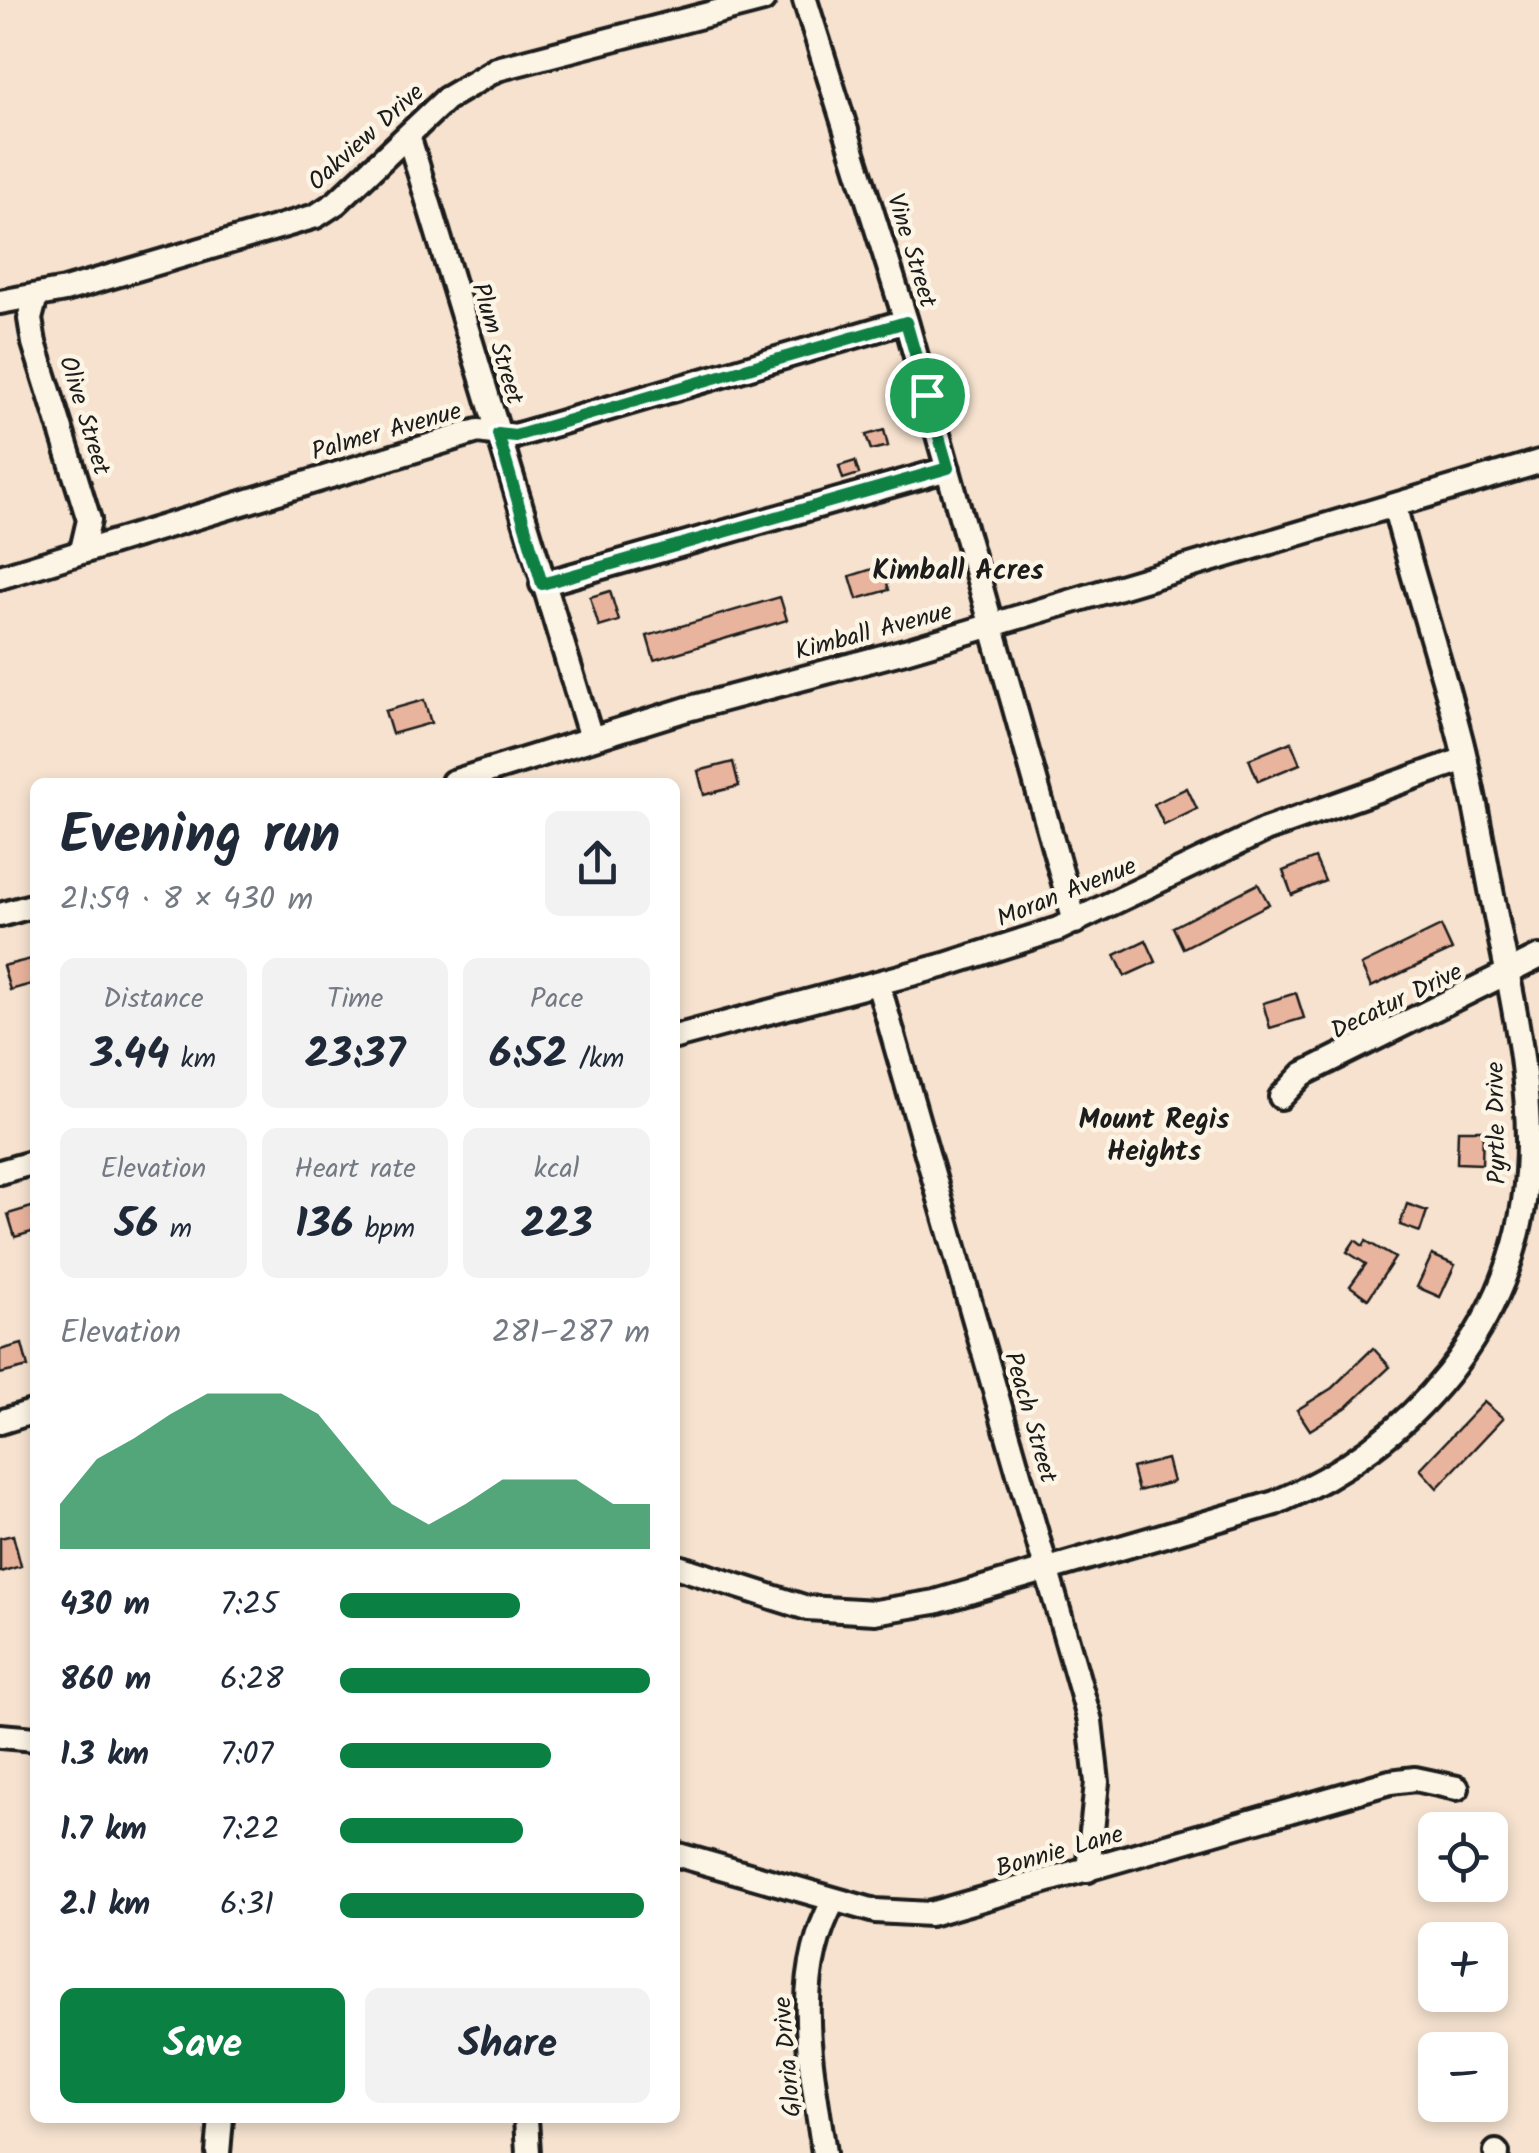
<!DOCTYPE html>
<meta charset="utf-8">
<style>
body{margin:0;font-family:Kalam,sans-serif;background:#f2f2f3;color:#1f2937;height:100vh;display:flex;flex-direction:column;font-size:38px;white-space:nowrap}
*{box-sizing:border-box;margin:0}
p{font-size:32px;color:#747a83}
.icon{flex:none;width:55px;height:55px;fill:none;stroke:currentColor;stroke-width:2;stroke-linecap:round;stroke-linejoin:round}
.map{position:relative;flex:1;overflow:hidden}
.sheet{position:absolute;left:30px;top:778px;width:650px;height:1345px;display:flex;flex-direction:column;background:#fff;border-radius:15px;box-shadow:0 5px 15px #0003}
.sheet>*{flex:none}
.tools{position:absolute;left:1418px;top:1812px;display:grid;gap:20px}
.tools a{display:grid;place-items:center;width:90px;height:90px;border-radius:15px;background:#fff;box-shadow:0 5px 15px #0003;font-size:50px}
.pin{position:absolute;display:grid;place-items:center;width:85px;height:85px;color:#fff;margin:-42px;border:5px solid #fff;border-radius:50%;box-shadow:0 2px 10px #0007}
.round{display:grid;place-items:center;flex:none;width:105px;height:105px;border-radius:15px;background:#f2f2f3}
.head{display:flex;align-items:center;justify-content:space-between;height:170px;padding:0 30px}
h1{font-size:55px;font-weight:700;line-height:75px}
.figures{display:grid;grid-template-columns:repeat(3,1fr);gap:15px;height:170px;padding:10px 30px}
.figures div{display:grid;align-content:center;border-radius:15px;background:#f2f2f3;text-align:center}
.figures b{font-size:42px;font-weight:700}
.figures small{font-size:28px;font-weight:400}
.figures p{font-size:28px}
.chart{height:280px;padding:20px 30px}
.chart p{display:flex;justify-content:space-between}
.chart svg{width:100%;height:180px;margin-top:10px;fill:#0b8043;opacity:.7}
.button{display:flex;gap:20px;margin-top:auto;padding:20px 30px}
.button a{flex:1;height:115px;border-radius:15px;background:#0b8043;color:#fff;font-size:40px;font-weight:700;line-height:115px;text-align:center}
.button a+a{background:#f2f2f3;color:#1f2937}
ul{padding:0 30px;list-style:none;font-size:32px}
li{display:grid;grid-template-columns:160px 120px 1fr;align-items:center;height:75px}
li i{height:25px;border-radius:12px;background:#0b8043}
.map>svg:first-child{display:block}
.building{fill:#e9b49d;stroke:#1c1c1c;stroke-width:2.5}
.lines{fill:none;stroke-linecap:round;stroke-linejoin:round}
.minor-casing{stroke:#1c1c1c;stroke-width:30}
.minor{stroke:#fcf5e5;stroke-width:22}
.route-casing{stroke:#fff;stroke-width:20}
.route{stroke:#0b8043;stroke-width:12}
.labels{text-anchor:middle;stroke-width:9;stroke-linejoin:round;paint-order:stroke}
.street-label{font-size:25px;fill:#1c1c1c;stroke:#fcf5e5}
.neighbourhood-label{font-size:28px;font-weight:bold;fill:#1c1c1c;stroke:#fcf5e5}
</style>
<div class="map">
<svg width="1539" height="2153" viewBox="0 0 1539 2153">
<rect width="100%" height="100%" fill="#f6e2cf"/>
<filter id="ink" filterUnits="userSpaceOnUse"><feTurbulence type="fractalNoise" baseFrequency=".01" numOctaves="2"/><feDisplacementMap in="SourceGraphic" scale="20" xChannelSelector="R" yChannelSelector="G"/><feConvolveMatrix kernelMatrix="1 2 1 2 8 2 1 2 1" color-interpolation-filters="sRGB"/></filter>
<g filter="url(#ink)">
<path class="building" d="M884,430l4,16 -17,4 -5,-15z
M855,461l4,13 -16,5 -4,-13z
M882,566l7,24 -32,9 -7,-23z
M610,591l9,30 -20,6 -9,-30z
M780,597l7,23 -133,40 -7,-24z
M424,700l7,23 -39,11 -7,-23z
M1291,742l9,22 -42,17 -9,-22z
M733,762l6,24 -35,9 -6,-24z
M1187,788l10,21 -33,16 -10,-21z
M1315,858l10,23 -33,14 -9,-24z
M1258,884l11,20 -86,44 -10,-21z
M1441,926l11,24 -81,37 -10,-22z
M1146,940l10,22 -31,14 -10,-21z
M35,958v25l-25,7 -7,-24z
M1296,993l8,25 -34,10 -7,-25z
M1458,1130h25l-1,34 -25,-1z
M1407,1204l20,7 -7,21 -20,-7z
M35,1206v25l-20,6 -7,-23z
M1355,1240l8,6 3,-5 29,17 -27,41 -18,-13 16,-22 -19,-12z
M1432,1255l23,10 -15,32 -23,-10z
M22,1344l6,23 -28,7v-24z
M1373,1348l17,19 -43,40 -37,23 -13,-20 35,-22z
M1484,1402l19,16 -66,70 -17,-19z
M1167,1459l6,23 -35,9 -6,-23z
M13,1535l8,31 -21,6v-34z"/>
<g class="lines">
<g class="minor-casing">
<path id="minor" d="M805,0l101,321 169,601
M408,135l183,603
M36,296l-6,23 4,24 55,177 -7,30
M0,302l65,-12 251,-74 20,-13 110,-104 51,-30 266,-69
M0,577l478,-146 37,5 391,-115
M542,584l406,-115
M453,782l234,-73 218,-58 634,-189
M0,915l35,-10
M878,983l212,738 7,61 -9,88
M675,1037l270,-72 113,-36 207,-99 200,-71
M1281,1097l22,-23 236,-117
M0,1172l35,-10
M0,1422l35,-11
M675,1566l132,42 68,4 60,-10 340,-99c136,-57 242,-178 252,-330 6,-89 -15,-176 -32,-262 -11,-57 -20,-114 -34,-170 -20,-78 -46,-155 -66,-233
M0,1736l35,3
M675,1854l200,57 55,3 460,-132 25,-3 42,9
M526,2118l2,35
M1496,2152l1,1
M218,2153l3,-35
M824,2153c-12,-86 -34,-173 10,-253"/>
</g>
<use href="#minor" class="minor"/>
</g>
</g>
<g class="lines" filter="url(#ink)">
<g class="route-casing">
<path id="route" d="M906,322l42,146 -406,116 -44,-150 17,2z"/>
</g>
<use href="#route" class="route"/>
</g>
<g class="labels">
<g class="street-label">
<text transform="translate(365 136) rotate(-42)" y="9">Oakview Drive</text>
<text transform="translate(913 250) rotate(73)" y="9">Vine Street</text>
<text transform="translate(499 343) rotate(73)" y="9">Plum Street</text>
<text transform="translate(86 415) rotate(73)" y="9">Olive Street</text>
<text transform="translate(386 430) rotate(-16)" y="9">Palmer Avenue</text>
<text transform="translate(873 630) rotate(-15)" y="9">Kimball Avenue</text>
<text transform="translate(1066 891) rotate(-22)" y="9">Moran Avenue</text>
<text transform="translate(1396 1000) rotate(-26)" y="9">Decatur Drive</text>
<text transform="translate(1495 1123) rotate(-91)" y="9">Pyrtle Drive</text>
<text transform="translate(1032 1417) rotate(74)" y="9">Peach Street</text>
<text transform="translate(1059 1850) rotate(-16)" y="9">Bonnie Lane</text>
<text transform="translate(786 2057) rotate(-95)" y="9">Gloria Drive</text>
</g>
<g class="neighbourhood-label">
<text x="958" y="579">Kimball Acres</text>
<text x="1154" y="1128">Mount Regis<tspan x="1154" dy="32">Heights</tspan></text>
</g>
</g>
</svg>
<div class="tools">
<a><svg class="icon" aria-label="locate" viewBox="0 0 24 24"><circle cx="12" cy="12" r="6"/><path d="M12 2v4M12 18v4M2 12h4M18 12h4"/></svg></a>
<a>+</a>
<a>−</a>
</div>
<div class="pin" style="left:927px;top:395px;background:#1e9e55"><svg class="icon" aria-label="arrive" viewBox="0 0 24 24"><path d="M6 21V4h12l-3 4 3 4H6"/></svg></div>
<section class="sheet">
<div class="head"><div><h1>Evening run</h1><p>21:59 · 8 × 430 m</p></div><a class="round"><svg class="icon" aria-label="share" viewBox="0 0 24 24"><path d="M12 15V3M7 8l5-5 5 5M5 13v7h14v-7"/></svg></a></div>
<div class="figures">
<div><p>Distance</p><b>3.44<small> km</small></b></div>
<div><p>Time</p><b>23:37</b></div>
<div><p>Pace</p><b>6:52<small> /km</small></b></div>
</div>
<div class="figures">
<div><p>Elevation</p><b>56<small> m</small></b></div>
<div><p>Heart rate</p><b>136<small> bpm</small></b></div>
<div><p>kcal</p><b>223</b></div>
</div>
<div class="chart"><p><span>Elevation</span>281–287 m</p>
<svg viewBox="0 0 160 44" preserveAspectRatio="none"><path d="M0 44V33L10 22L20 17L30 11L40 6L50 6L60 6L70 11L80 22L90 33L100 38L110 33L120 27L130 27L140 27L150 33L160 33V44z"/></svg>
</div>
<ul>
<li><b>430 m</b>7:25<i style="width:58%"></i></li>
<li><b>860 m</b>6:28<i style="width:100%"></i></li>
<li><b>1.3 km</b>7:07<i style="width:68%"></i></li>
<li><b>1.7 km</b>7:22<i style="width:59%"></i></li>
<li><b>2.1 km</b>6:31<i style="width:98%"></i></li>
</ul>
<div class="button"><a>Save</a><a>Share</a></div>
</section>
</div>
